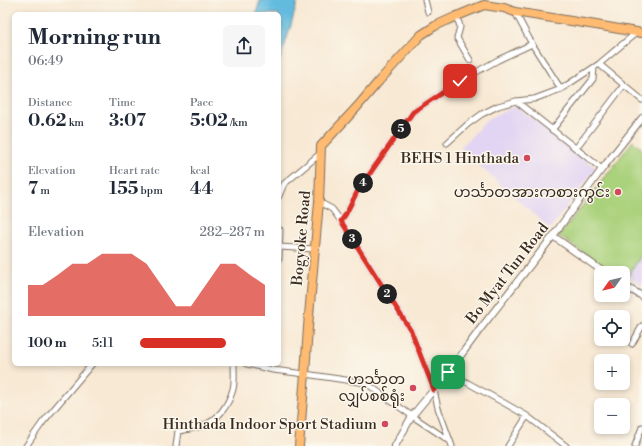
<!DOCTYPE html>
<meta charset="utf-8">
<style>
body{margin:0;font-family:"Libre Bodoni","Noto Sans Myanmar",serif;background:#f6f6f7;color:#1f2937;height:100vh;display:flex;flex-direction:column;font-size:15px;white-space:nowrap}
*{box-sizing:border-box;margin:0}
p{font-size:13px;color:#747a83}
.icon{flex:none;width:22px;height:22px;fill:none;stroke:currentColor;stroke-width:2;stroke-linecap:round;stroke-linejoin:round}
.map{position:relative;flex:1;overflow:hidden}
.details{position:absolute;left:12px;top:12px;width:269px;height:354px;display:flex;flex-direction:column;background:#fff;border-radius:6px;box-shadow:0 2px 6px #0003}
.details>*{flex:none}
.needle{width:26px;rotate:236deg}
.tools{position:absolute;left:594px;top:266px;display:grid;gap:8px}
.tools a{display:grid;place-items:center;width:36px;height:36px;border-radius:6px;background:#fff;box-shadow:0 2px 6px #0003;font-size:20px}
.pin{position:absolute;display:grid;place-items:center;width:34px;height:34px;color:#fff;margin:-17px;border-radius:8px;box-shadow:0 2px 6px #0006}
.km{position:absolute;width:20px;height:20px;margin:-10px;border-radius:50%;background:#222;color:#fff;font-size:11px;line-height:20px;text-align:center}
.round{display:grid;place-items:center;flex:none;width:42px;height:42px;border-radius:6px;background:#f6f6f7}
.overview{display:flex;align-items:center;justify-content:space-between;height:68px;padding:0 16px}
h1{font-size:22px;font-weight:800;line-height:30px}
.metrics{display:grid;grid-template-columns:repeat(3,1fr);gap:6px;height:68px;padding:4px 16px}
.metrics div{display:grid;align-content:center}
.metrics b{font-size:17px;font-weight:800}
.metrics small{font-size:11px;font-weight:400}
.metrics p{font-size:11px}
.chart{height:112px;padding:8px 16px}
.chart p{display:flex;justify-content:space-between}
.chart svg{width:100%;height:72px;margin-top:4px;fill:#d93025;opacity:.7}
ul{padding:0 16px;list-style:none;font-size:13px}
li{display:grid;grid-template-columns:64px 48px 1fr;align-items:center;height:30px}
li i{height:10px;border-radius:5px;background:#d93025}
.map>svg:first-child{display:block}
.built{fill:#e2d4f3}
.green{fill:#aad17c;stroke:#727e4d}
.water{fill:#62bbdf;stroke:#4e727e}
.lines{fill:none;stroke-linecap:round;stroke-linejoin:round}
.minor-casing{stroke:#7d6d5e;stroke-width:7}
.tertiary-casing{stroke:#7d6d5e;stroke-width:8}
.primary-casing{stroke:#7d6d5e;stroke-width:10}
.minor{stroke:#fff;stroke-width:5}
.tertiary{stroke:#fff;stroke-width:6}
.primary{stroke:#ffbb71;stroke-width:8}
.route-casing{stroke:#fff;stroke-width:8}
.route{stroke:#d93025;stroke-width:5}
.poi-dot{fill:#d1495b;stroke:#fbf7ec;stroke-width:1.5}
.labels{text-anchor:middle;stroke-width:3;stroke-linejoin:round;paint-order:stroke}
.poi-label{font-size:15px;fill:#3b2a1e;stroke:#fbf7ec;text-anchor:end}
.street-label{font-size:15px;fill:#3b2a1e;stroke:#fbf7ec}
</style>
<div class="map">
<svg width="642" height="446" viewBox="0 0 642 446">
<rect width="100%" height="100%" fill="#fbf7ec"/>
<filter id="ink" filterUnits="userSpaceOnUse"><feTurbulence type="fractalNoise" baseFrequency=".025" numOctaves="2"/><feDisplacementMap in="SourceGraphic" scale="8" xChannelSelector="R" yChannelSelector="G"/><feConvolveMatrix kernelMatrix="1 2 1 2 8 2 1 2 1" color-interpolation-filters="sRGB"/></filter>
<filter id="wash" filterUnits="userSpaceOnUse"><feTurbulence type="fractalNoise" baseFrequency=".012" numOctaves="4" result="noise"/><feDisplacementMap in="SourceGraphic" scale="16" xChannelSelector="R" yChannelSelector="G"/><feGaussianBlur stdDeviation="0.9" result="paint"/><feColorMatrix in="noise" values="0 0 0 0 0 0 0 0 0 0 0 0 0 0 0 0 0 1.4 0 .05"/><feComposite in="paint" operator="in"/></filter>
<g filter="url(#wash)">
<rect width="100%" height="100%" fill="#f8e9d4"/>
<path class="built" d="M516,106l80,62 -46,61 -90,-81 29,-30z
M642,254v32l-14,-10z"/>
<path class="green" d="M633,141l9,8v105l-14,22 -5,4v-7h-10l-54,-37z"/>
<path class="water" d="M260,0h38l-9,32 -10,31v-49h-23z"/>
</g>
<g filter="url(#ink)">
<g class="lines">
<g class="minor-casing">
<path id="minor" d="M425,0l3,12
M515,12l17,32 29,45
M457,16l3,11 -3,11 13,22
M599,64l43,36
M516,101l86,68
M552,130l41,-51 1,-11
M447,143l21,-19 14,-10 16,-8 18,-5 18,-2 27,-10 38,-25 38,-32
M576,148l48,-63
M279,196l5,-12 37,-31
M319,202l13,7 9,12 70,110 23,59 4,18 14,38
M341,221l5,-7 11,-22 56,-80 47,-31 38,-21 34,-16
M279,247l36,2
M279,259l1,-29
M632,344l10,-18
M247,364l26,6 32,4 61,9 46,33 38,25
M448,372l58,32 21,12 -19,30
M527,416l4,3 35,27
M26,446l17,-24 49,-58
M176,446l2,-15c8,-1 16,-3 24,-5 16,-5 27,-22 31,-37 2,-8 1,-17 1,-25
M635,446l7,-19"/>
</g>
<g class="tertiary-casing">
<path id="tertiary" d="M553,236l52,37
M623,285l19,11
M395,446l17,-30 38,-46 31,-42 72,-92 49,-67 40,-51"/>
</g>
<g class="primary-casing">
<path id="primary" d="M299,446l6,-72 3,-47 11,-125 2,-56 36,-39 22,-26 42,-46 14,-9 22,-10 27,-11 20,3 11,4 81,13 46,8"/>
</g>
<use href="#minor" class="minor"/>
<use href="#tertiary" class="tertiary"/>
<use href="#primary" class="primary"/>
</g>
</g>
<g class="lines" filter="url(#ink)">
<g class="route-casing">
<path id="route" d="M448,372l-14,18 -23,-59 -70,-110 5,-7 11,-22 56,-80 47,-31"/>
</g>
<use href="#route" class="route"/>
</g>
<g class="poi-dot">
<circle cx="527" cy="158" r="4"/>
<circle cx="618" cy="192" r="4"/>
<circle cx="413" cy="388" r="4"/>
<circle cx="385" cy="424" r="4"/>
</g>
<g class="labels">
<g class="poi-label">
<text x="519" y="163">BEHS 1 Hinthada</text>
<text x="610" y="197">ဟင်္သာတအားကစားကွင်း</text>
<text x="405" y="384">ဟင်္သာတ<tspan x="405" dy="17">လျှပ်စစ်ရုံး</tspan></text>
<text x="377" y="429">Hinthada Indoor Sport Stadium</text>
</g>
<g class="street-label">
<text transform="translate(301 238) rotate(-85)" y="5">Bogyoke Road</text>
<text transform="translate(507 273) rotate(-52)" y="5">Bo Myat Tun Road</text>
</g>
</g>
</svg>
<div class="tools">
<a><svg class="needle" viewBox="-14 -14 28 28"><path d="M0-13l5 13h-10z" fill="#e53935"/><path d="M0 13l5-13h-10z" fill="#747a83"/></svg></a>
<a><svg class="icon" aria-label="locate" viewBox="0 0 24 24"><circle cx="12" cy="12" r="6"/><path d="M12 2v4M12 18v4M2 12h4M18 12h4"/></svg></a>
<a>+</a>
<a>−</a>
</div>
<div class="pin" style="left:448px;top:372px;background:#1e9e55"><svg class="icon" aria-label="arrive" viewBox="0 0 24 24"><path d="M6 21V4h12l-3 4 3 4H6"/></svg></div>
<div class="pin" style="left:460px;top:81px;background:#d93025"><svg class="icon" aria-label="check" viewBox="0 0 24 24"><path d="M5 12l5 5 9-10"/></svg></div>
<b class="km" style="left:387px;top:294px">2</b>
<b class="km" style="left:352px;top:239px">3</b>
<b class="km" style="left:363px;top:183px">4</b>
<b class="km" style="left:401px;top:129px">5</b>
<section class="details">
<div class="overview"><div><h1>Morning run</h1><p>06:49</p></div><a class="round"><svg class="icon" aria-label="share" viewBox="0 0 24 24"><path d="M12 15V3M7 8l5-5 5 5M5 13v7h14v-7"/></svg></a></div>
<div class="metrics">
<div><p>Distance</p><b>0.62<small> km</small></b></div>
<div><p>Time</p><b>3:07</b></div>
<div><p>Pace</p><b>5:02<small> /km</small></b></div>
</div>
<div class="metrics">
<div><p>Elevation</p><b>7<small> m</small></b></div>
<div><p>Heart rate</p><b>155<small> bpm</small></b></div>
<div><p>kcal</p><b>44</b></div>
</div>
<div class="chart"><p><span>Elevation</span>282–287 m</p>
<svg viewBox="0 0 160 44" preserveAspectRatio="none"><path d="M0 44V25L10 25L20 19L30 12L40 12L50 6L60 6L70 6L80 12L90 25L100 38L110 38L120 25L130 12L140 12L150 19L160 25V44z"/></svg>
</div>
<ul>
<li><b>100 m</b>5:11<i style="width:69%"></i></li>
</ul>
</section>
</div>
